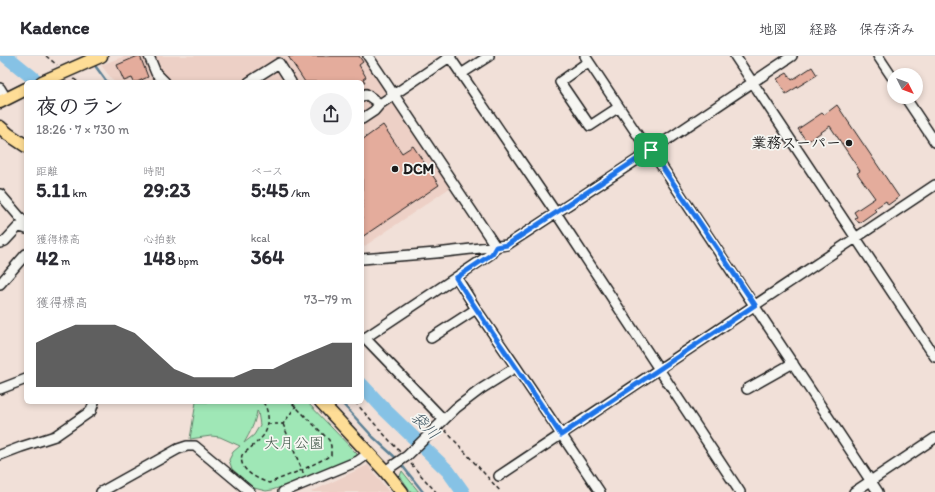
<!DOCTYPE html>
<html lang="ja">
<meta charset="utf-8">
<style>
body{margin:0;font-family:Itim,"Klee One",sans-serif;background:#f2f2f3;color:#2b2b33;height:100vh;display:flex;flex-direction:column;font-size:15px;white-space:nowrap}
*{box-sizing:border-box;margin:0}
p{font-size:13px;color:#7c7c81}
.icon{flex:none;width:22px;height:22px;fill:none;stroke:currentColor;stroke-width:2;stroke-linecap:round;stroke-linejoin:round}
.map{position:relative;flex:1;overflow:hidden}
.drawer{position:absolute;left:24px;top:24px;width:340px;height:324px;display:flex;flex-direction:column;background:#fff;border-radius:6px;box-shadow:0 2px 6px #0003}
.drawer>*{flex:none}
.needle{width:26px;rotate:132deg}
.fabs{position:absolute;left:887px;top:12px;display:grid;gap:8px}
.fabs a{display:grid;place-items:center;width:36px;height:36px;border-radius:50%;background:#fff;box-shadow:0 2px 6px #0003;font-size:20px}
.pin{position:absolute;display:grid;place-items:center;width:34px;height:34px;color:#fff;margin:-17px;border-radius:8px;box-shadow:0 2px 6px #0006}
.round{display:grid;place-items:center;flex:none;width:42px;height:42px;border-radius:21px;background:#f2f2f3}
.headline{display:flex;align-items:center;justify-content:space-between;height:68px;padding:0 12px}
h1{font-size:22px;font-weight:700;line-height:30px}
.stats{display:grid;grid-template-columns:repeat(3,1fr);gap:6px;height:68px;padding:4px 12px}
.stats div{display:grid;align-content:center}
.stats b{font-size:20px;font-weight:700}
.stats small{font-size:11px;font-weight:400}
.stats p{font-size:11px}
.chart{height:112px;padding:8px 12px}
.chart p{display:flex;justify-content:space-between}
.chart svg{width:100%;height:72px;margin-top:4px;fill:#1c1c1c;opacity:.7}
header{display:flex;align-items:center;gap:24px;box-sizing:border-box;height:56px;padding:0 20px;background:#fff;border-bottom:1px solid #e1e1e2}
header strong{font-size:19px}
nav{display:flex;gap:22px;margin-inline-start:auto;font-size:14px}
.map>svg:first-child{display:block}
.built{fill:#edd0c6}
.green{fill:#9fe7b6;stroke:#5e8269;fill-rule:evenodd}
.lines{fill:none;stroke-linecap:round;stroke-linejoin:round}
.stream{stroke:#5c8095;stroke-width:2.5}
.river{stroke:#86c2e5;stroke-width:14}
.building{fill:#e4ac9c;stroke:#1c1c1c}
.minor-casing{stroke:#1c1c1c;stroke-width:12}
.major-casing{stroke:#1c1c1c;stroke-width:15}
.path{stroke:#1c1c1c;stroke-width:1.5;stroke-dasharray:4 3;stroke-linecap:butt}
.minor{stroke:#f6f6f2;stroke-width:9}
.major{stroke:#fedd96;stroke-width:12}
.route-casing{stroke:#fff;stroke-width:8}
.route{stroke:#1a73e8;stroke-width:5}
.poi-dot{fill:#1c1c1c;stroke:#f6f6f2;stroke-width:1.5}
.labels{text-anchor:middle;stroke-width:3.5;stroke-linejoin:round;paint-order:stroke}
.poi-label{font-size:15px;font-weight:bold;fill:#1c1c1c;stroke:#f6f6f2;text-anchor:end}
.park-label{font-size:15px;fill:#43594a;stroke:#f6f6f2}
.water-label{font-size:16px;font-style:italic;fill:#415662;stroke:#f6f6f2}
</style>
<header>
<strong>Kadence</strong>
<nav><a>地図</a><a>経路</a><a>保存済み</a></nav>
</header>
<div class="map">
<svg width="935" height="436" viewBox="0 0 935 436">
<rect width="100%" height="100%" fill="#f1e0d8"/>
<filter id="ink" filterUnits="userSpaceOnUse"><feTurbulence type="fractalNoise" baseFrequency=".025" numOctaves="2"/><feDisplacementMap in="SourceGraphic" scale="8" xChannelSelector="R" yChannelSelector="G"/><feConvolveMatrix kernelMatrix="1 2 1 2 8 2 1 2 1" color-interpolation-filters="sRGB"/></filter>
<g filter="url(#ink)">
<path class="built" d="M125,0h238l88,131 -89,61v-166h-248l-13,-17z
M368,409l21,27h-78z"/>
<path class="green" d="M196,346h111l50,52v4l-51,21 -34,11 -6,1 -12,-3 -22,-19 -3,-9 4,-8 7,-6 -20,-9 -9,-1 -21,3zM257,355l1,1 2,13 -6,10 -10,8c6,-10 11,-20 13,-32z
M402,415l17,21h-8l-11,-16z"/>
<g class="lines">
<path class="stream" d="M96,11l11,15
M341,346l32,35 24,22
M401,408l22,28"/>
<path class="river" d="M6,0l32,26
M362,329l22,24 64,62 15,21"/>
</g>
<path class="building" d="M138,0h2l8,21 -11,5h-3l-2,-4 -8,3 -7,-16z
M288,0h71l4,6 -4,3 7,12 -3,2 2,3h-60z
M812,11l5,8 -31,19 -9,-15 10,-6 5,7z
M837,49l62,92 -11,8 -2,-4 -12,8 2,2 -17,12 -4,-5 2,-1 -3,-5 21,-14 -18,-25 3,-2 -30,-45 -23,16 -9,-13 24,-16 2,2z
M383,69l19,28 11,-7 26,39 -77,52v-97z"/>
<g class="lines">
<g class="minor-casing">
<path id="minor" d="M149,0l7,17 9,9
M368,0l128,191 -5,7 -126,84 79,82
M449,0l107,157 184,279
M585,0l64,96
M735,0l200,301
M878,0l16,24
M588,6l-28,20 30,44 29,-19
M461,18l28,-18
M249,26l30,-19 12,19
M0,32l6,10
M362,41l4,-3 14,10
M905,41l30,45
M362,63l12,-8 6,-7 71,-48
M651,94l227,342
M0,138l24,28 2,4
M0,187l5,-2 13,-14 6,1 2,1
M362,203l74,-6 71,-8 142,-93 143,-96
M457,222l19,31 40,58 84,125
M0,228l26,-30
M431,282l45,-29
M0,333l26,-10
M747,333l46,-26
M0,399l21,-8 34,-11 36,-25 3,-9
M385,415l22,-15 49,-48 25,-19 35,-22
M499,420l436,-291
M101,436l77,-43 9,-3h8l55,46
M283,436l75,-31 11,-8
M854,436l81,-54"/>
</g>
<g class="major-casing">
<path id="major" d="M42,26l59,-26
M0,46l26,-13
M0,71l8,7 18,12
M321,346l64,69 17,21"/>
</g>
<path class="path" d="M46,0l11,9
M74,23l4,3
M263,346c6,9 7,21 2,31 -3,6 -17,17 -23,22 -4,15 15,24 27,28l33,-13 24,-12 5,-3v-9l-2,-6 -38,-38
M355,346l45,50
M267,368h16l13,-18
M283,368l21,51
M445,374l56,62
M411,408l25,28"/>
<use href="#minor" class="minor"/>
<use href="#major" class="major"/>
</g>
</g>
<g class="lines" filter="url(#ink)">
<g class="route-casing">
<path id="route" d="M651,94l104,155 -194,130c-34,-53 -71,-104 -105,-157l36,-24 4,-7 11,-2 6,-4z"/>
</g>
<use href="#route" class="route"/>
</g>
<g class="poi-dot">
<circle cx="849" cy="87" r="4"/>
<circle cx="395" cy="113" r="4"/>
</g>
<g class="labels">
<g class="poi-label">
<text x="841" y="92">業務スーパー</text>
<text x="403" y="118" text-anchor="start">DCM</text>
</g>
<g class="park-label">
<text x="294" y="392">大月公園</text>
</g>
<g class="water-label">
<text transform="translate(426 369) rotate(45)" y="6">袋川</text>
</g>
</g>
</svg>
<div class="fabs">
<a><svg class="needle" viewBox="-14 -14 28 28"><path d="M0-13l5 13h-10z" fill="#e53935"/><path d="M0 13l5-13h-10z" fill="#7c7c81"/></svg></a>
</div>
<div class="pin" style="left:651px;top:94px;background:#1e9e55"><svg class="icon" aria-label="arrive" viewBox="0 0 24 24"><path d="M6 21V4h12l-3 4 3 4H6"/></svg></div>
<section class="drawer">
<div class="headline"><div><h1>夜のラン</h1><p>18:26 · 7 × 730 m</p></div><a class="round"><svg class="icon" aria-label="share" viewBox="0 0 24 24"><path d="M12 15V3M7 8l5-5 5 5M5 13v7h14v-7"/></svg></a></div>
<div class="stats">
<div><p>距離</p><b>5.11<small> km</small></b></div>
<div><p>時間</p><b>29:23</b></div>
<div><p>ペース</p><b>5:45<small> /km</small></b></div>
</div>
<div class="stats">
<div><p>獲得標高</p><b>42<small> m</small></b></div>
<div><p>心拍数</p><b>148<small> bpm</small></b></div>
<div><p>kcal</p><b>364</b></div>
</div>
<div class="chart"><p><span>獲得標高</span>73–79 m</p>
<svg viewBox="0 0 160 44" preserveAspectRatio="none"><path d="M0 44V17L10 11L20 6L30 6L40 6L50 11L60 22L70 33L80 38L90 38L100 38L110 33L120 33L130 27L140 22L150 17L160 17V44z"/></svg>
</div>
</section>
</div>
